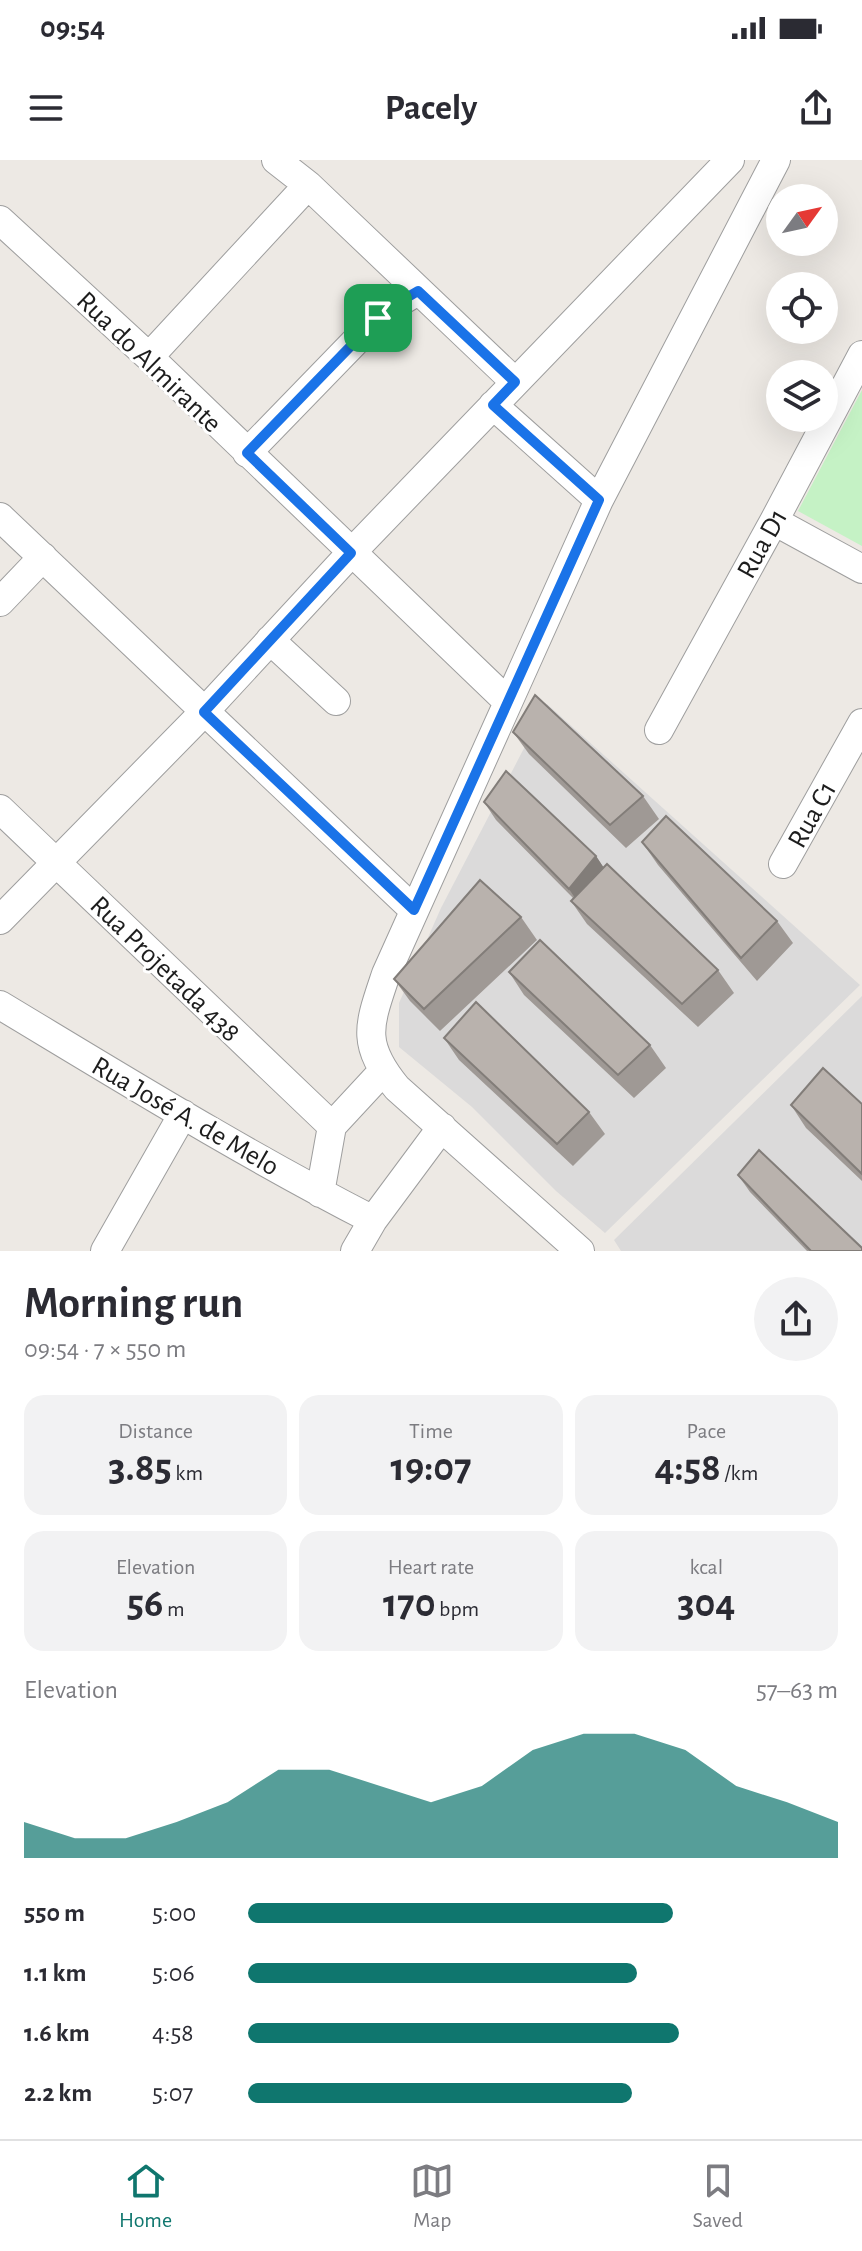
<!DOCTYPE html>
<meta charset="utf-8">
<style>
body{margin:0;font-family:"Alegreya Sans",sans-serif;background:#f2f2f3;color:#2b2b33;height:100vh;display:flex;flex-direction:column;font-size:30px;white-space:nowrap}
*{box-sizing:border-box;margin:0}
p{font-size:26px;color:#7c7c81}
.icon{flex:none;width:44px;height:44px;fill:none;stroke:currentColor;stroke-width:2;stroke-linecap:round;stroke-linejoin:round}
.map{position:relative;height:1091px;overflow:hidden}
.panel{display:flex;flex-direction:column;background:#fff;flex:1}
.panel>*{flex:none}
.needle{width:52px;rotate:57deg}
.buttons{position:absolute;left:766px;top:24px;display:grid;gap:16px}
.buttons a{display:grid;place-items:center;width:72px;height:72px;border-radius:50%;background:#fff;box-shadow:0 8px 32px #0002;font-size:40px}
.pin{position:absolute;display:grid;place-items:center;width:68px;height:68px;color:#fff;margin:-34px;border-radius:16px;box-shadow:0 4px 12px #0006}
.round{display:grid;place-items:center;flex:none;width:84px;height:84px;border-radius:42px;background:#f2f2f3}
.head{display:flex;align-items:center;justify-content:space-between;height:136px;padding:0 24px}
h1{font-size:44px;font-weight:600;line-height:60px}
.stats{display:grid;grid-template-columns:repeat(3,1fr);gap:12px;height:136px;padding:8px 24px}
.stats div{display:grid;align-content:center;border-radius:20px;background:#f2f2f3;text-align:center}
.stats b{font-size:40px;font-weight:600}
.stats small{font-size:22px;font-weight:400}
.stats p{font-size:22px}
.chart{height:224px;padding:16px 24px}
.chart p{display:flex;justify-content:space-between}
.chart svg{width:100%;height:144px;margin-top:8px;fill:#0f766e;opacity:.7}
ul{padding:0 24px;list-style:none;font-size:26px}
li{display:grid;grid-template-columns:128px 96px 1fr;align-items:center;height:60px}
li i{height:20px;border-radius:10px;background:#0f766e}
.status{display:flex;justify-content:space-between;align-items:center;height:56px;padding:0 40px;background:#fff;direction:ltr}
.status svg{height:22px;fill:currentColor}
header{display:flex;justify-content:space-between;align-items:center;height:104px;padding:0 24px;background:#fff;font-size:36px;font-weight:600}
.tabs{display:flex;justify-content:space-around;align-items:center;height:112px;border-top:2px solid #e1e1e2;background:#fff;font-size:22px;color:#7c7c81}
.tabs a{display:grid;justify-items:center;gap:4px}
.tabs .selected{color:#0f766e}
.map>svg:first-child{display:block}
.residential{fill:#dbdada}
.park{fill:#c5f2c5}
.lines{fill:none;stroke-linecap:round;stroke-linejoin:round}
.minor-casing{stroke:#9e9e9e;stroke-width:30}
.minor{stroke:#fff;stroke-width:28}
.wall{fill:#9f9995}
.shaded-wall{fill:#827d79}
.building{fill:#b9b2ad;stroke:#827d79;stroke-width:2}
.route-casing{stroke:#fff;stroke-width:16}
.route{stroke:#1a73e8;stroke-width:10}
.labels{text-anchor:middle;stroke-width:6;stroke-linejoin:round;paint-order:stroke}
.street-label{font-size:28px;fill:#1d1d1d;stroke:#fff}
</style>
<div class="status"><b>09:54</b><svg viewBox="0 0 49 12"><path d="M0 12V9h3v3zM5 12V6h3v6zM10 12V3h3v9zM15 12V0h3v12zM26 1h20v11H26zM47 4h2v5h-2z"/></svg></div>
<header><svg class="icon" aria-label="menu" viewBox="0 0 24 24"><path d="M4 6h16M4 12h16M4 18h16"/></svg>Pacely<svg class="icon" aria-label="share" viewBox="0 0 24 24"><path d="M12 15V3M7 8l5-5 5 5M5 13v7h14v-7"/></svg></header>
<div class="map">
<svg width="862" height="1091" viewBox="0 0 862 1091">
<rect width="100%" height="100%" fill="#ede9e4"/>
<path class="residential" d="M547,544l313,281 -255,248 -49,-42 -84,-84 -73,-60v-44l42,-95z
M862,836v255h-241l-7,-11z"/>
<path class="park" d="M862,230v156l-64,-35z"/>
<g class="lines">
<g class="minor-casing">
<path id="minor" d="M276,0l32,25 207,197
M0,60l149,137 358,344
M149,197l159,-172
M493,245l106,95
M247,293l131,-135 13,-11 27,-16
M0,357l414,393
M774,361l88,48
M0,442l43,-45
M270,480l66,61
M659,570l115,-209 88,-166
M0,649l332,317
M783,704l79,-141
M0,760l204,-208 147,-159 379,-393
M0,845c123,74 246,150 373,215
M320,1033l12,-67 51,-55
M105,1091l78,-137
M355,1091l18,-31 69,-93
M580,1091l-183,-163c-37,-45 -28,-63 -11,-114l213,-474 177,-340"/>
</g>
<use href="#minor" class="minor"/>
</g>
<path class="wall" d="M513,572l130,64 16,23 -33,29 -97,-94z
M484,642l112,54 7,11 115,103 16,23 -36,34 -111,-103 -16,-23 3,-2 -78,-79z
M642,682l135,79 16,22 -36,38 -99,-116z
M521,757l16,23 -97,91 -30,-30 -16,-22z
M509,812l141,73 16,23 -32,30 -110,-103z
M444,878l145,74 16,22 -32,32 -114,-106z
M862,944v77l-56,-53 -15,-23z
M738,1015l124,76h-55l-57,-59z"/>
<path class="shaded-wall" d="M596,696l12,18 -27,33 -12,-18z"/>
<path class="building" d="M535,535l108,101 -33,29 -97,-93z
M506,611l90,85 -27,33 -85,-87z
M666,656l111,105 -36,37 -99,-116z
M607,704l111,106 -36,34 -111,-103z
M480,720l41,37 -97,92 -30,-30z
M540,780l110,105 -32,30 -109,-103z
M476,842l113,110 -32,32 -113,-106z
M823,908l39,36v70l-71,-69z
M759,990l103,98v3h-51l-73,-76z"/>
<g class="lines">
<g class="route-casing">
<path id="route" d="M418,131l97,91 -22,23 106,95 -185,410 -210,-198 147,-159 -104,-100 131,-135 13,-11z"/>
</g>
<use href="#route" class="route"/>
</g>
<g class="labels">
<g class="street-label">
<text transform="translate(150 201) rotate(44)" y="10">Rua do Almirante</text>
<text transform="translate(761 383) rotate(-61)" y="10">Rua D1</text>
<text transform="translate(811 654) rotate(-61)" y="10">Rua C1</text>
<text transform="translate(166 808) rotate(44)" y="10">Rua Projetada 438</text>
<text transform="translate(186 955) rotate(30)" y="10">Rua José A. de Melo</text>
</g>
</g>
</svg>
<div class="buttons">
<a><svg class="needle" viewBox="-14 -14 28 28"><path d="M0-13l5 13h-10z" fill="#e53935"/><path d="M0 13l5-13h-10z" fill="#7c7c81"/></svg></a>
<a><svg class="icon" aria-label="locate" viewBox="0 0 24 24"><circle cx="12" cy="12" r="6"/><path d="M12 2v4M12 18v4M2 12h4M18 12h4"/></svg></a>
<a><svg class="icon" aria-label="layers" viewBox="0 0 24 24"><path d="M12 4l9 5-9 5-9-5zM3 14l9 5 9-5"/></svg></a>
</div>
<div class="pin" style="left:378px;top:158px;background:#1e9e55"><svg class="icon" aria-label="arrive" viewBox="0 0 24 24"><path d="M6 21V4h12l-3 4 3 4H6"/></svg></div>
</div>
<section class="panel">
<div class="head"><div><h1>Morning run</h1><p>09:54 · 7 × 550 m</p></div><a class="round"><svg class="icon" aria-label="share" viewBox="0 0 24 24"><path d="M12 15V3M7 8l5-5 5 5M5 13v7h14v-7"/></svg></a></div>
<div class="stats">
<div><p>Distance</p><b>3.85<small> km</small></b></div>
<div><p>Time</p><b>19:07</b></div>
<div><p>Pace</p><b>4:58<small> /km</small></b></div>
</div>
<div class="stats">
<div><p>Elevation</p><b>56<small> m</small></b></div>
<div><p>Heart rate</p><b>170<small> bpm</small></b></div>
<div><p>kcal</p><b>304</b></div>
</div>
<div class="chart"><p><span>Elevation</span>57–63 m</p>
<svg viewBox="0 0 160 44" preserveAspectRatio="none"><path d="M0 44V33L10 38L20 38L30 33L40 27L50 17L60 17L70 22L80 27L90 22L100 11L110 6L120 6L130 11L140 22L150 27L160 33V44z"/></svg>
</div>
<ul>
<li><b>550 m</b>5:00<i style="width:72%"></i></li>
<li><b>1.1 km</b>5:06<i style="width:66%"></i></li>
<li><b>1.6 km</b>4:58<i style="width:73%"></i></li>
<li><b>2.2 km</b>5:07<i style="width:65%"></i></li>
</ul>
</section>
<nav class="tabs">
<a class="selected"><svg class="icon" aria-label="home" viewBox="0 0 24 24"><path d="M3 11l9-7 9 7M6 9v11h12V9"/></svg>Home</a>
<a><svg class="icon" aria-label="map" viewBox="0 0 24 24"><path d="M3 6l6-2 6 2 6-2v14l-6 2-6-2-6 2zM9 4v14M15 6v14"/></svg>Map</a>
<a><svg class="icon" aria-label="saved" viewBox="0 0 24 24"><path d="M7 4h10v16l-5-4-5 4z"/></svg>Saved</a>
</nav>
